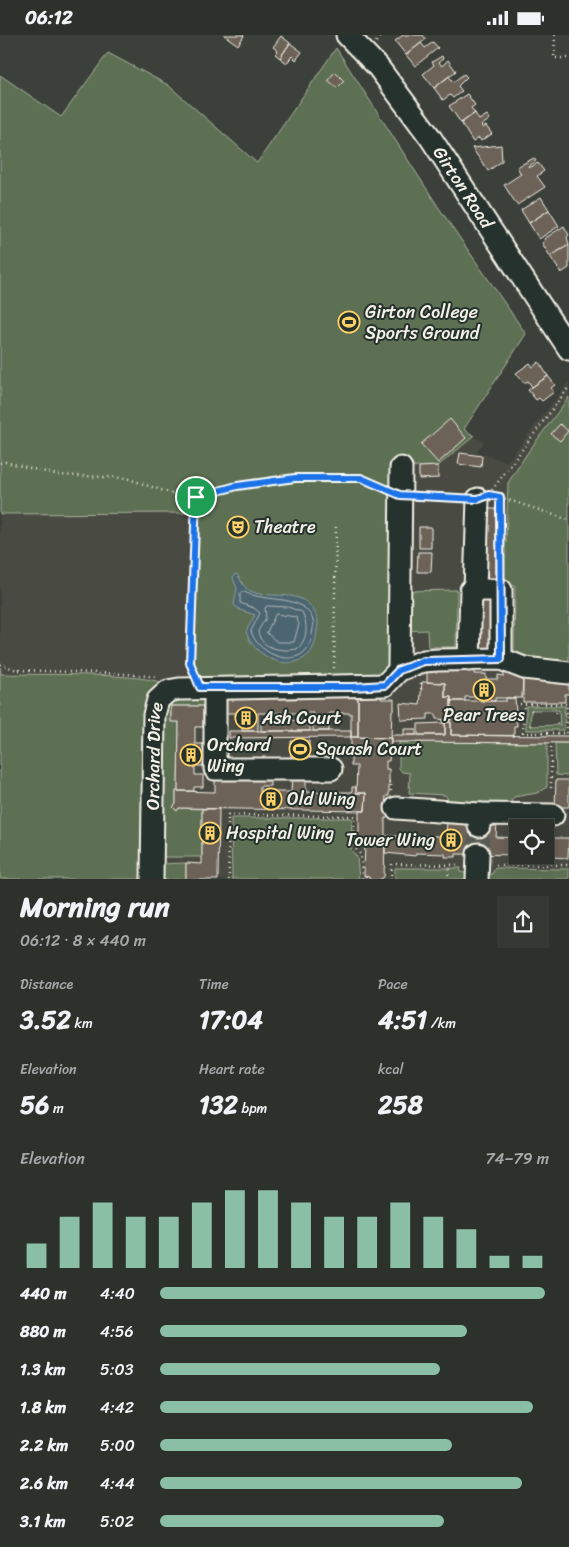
<!DOCTYPE html>
<meta charset="utf-8">
<style>
body{margin:0;font-family:Sriracha,sans-serif;background:#343934;color:#f1f3f6;height:100vh;display:flex;flex-direction:column;font-size:19px;white-space:nowrap}
*{box-sizing:border-box;margin:0}
p{font-size:16px;color:#a6a9a9}
.icon{flex:none;width:28px;height:28px;fill:none;stroke:currentColor;stroke-width:2;stroke-linecap:round;stroke-linejoin:round}
.map{position:relative;height:844px;overflow:hidden}
.sheet{display:flex;flex-direction:column;background:#2c312c;flex:1}
.sheet>*{flex:none}
.buttons{position:absolute;left:509px;top:784px;display:grid;gap:10px}
.buttons a{display:grid;place-items:center;width:45px;height:45px;border-radius:0px;background:#2c312c;box-shadow:0 2px 12px #0003,0 0 0 1px #484c48;font-size:25px}
.pin{position:absolute;display:grid;place-items:center;width:42px;height:42px;color:#fff;margin:-21px;border:2px solid #fff;border-radius:50%;box-shadow:0 1px 5px #0007}
.round{display:grid;place-items:center;flex:none;width:52px;height:52px;border-radius:0px;background:#343934}
.overview{display:flex;align-items:center;justify-content:space-between;height:85px;padding:0 20px}
h1{font-size:28px;font-weight:700;line-height:38px}
.metrics{display:grid;grid-template-columns:repeat(3,1fr);gap:8px;height:85px;padding:5px 20px}
.metrics div{display:grid;align-content:center}
.metrics b{font-size:25px;font-weight:700}
.metrics small{font-size:14px;font-weight:400}
.metrics p{font-size:14px}
.chart{height:140px;padding:10px 20px}
.chart p{display:flex;justify-content:space-between}
.chart svg{width:100%;height:90px;margin-top:5px;stroke:#8abfa5;stroke-width:6}
ul{padding:0 20px;list-style:none;font-size:16px}
li{display:grid;grid-template-columns:80px 60px 1fr;align-items:center;height:38px}
li i{height:12px;border-radius:6px;background:#8abfa5}
.status{display:flex;justify-content:space-between;align-items:center;height:35px;padding:0 25px;background:#2c312c;direction:ltr}
.status svg{height:14px;fill:currentColor}
.map>svg:first-child{display:block}
.built{fill:#4a4b43;fill-rule:evenodd}
.green{fill:#5d7052;stroke:#a8b09d;fill-rule:evenodd}
.water{fill:#4c6571;stroke:#8f9da1}
.lines{fill:none;stroke-linecap:round;stroke-linejoin:round}
.shore{stroke:#b1b9b8;stroke-width:1}
.building{fill:#6d6258;stroke:#f4f1e8}
.minor-tunnel{stroke:#575b54;stroke-width:21;stroke-dasharray:21 11;stroke-linecap:butt}
.minor-casing{stroke:#f4f1e8;stroke-width:25}
.path{stroke:#f4f1e8;stroke-width:2.5;stroke-dasharray:1 4;stroke-linecap:butt}
.minor{stroke:#26332d;stroke-width:21}
.route-casing{stroke:#fff;stroke-width:10}
.route{stroke:#1a73e8;stroke-width:6}
.labels{text-anchor:middle;stroke-width:4;stroke-linejoin:round;paint-order:stroke}
.street-label{font-size:18px;fill:#f4f1e8;stroke:#26332d}
.poi-label{font-size:18px;fill:#f4f1e8;stroke:#26332d;text-anchor:start}
</style>
<div class="status"><b>06:12</b><svg viewBox="0 0 49 12"><path d="M0 12V9h3v3zM5 12V6h3v6zM10 12V3h3v9zM15 12V0h3v12zM26 1h20v11H26zM47 4h2v5h-2z"/></svg></div>
<div class="map">
<svg width="569" height="845" viewBox="0 0 569 845">
<rect width="100%" height="100%" fill="#3b413a"/>
<filter id="ink" filterUnits="userSpaceOnUse"><feTurbulence type="fractalNoise" baseFrequency=".02" numOctaves="2"/><feDisplacementMap in="SourceGraphic" scale="10" xChannelSelector="R" yChannelSelector="G"/><feConvolveMatrix kernelMatrix="1 2 1 2 8 2 1 2 1" color-interpolation-filters="sRGB"/></filter>
<g filter="url(#ink)">
<path class="built" d="M569,347v497l-569,1v-413l395,1 43,-2 36,-30 10,6 -8,10 31,10zM518,792h27v28h-27z"/>
<path class="green" d="M336,13l103,160 87,126 -62,95 10,7 -36,30 -37,2 -9,196 -11,12 -180,5 -7,-16 3,-164 -9,12 -188,1v-439l61,42 47,-64 60,32 89,78z
M569,362v272l-53,-12 -2,-7 1,-64 -13,-1 -1,-41 5,-1 2,-60 20,-31z
M457,555l-1,57h-28l-1,-17 -23,1v-40z
M0,632l1,7c30,1 147,-2 166,11l-21,194h-146z
M201,659l9,12h-39v15l8,1 -1,69h-2v13l-3,3 4,4 2,-3 23,1v48h-43l1,-144 8,-14z
M526,671h39l-1,24h-38zM531,675h28l1,15 -30,1z
M399,707l148,1v44l-10,6 -23,4 -4,7 -58,1 -7,-10 -36,-2 1,-20 -8,-1 -3,-4z
M555,708h14v33l-13,-1z
M231,783h121l-1,32 6,7 2,22h-127z
M186,828v16l-27,1v-16z
M395,833h66l-1,4 5,1 5,6h-75z
M495,833l74,1v10l-84,1v-3l7,-3z"/>
<path class="water" d="M237,539c3,4 5,10 8,13 16,17 54,-3 69,24 4,7 5,12 3,19 -1,8 -2,18 -8,24 -21,21 -57,1 -63,-23l9,-16 -15,-5 -6,-5 3,-17 -4,-10 1,-3z"/>
<g class="lines">
<path class="shore" d="M244,557c25,12 61,0 70,31 -2,9 -2,20 -8,27 -16,19 -50,1 -55,-19l9,-18 -6,-5 -14,-5v-10z
M268,571l20,1 14,5c6,12 6,28 -5,37 -14,3 -37,0 -39,-18l8,-13 -1,-10z
M276,579l20,3 3,7 -5,18h-17l-10,-9z"/>
</g>
<path class="building" d="M224,0h19l1,1 -6,9z
M403,0h20l3,4 -20,16 -11,-14z
M281,1l9,7 -10,15 -5,-4 3,-3 -5,-4z
M433,7l5,6 -23,18 -9,-11 15,-12 4,5z
M290,8l12,9 -6,8 -4,-4 -5,7 -7,-5z
M442,21l1,3 -4,3 3,4 6,-6 8,11 -22,17 -11,-14 11,-9 -2,-3z
M335,37l9,9 -7,7 -9,-8z
M464,39l3,3 -9,9 4,5 -9,7 -3,-3 -7,5 -9,-12 15,-12 4,6z
M467,59l8,11 -4,3 4,5 -14,10 -12,-17z
M475,78l4,7 8,-5 3,4 -9,7 2,2 3,-2 6,8 -11,7 -2,-3 -6,4 -12,-19z
M501,110l1,16 -14,10 -16,-23z
M534,123l2,3 -8,6 1,1 9,-5 6,8 -7,5 8,11 -28,18 -13,-20 17,-11 -4,-7z
M541,162l8,13 -20,13 -8,-13z
M549,175l10,16 -20,13 -10,-16z
M564,191l5,9 -2,2 2,8 -19,11 -8,-13 3,-2 -1,-2z
M569,210v23l-8,5 -11,-17z
M539,327l9,14 -16,11 -4,-6 -4,2 -8,-10 14,-10 3,4z
M548,341l7,9 -4,3 3,4 -12,9 -3,-3 -3,2 -8,-10z
M450,384l16,19 -28,25 -17,-19z
M560,389l8,7 -8,10 -9,-7z
M460,418l22,3 -1,11 -23,-3z
M438,431v12l-19,1v-12z
M483,474h14l-1,76h-15z
M419,492h12v21h-12z
M418,517h14l-1,20h-14z
M476,559l22,1 -1,57h-22z
M427,630l47,2v7h12v5h12v-4l6,1v-4h14v5h5l-1,21h-27v3h-14v-4h-16v4h-14v-4h-6v-14l-18,-1z
M523,642h46v17h-4v8h-42z
M422,647l23,1v14h6v23l-15,-1v-5h-8v5l-27,1 -1,-17 20,2z
M358,657h23v7h13v11h-2l-1,28 -33,-1z
M219,662h139v40h-7v-24h-22v18h-16v-18h-55v18h-16l1,-13 -5,2 -4,-3 2,-3 6,-1h-23z
M506,663h9l2,28h-3v10l-63,-1v-13l-8,1v-3h8v-19h55z
M171,671h32v21h-8v17h9v22h-9v9h8v12h-9v4h-16l1,-69h-8z
M310,685v11h-49v-10z
M445,687h6v13l118,1v7l-178,-1v-7h54z
M445,688v12h-27v-11z
M404,694h12v6h-12z
M229,696h122v6l-122,1z
M351,702l40,1 -2,23h-3v8h3v27h-3l-1,11h5l-1,11h-4v24l-24,1 -6,-4v-4l4,-3v-21h6l1,-18h-10l1,-27h-6z
M291,706h18v25h-18z
M569,730v42h-14l1,-27h13z
M215,742h55v9h-10v6h31l1,-15h14v15h46v-5h4v6h10l-1,18 -186,-3 -2,3 -4,-4 3,-3v-13l39,1z
M202,774h17l-1,71h-32v-17l16,1z
M447,786l50,1 -1,15 22,1v17l-62,-1v3h-11v-3l-29,-1v3l-31,-3v-17h61z
M545,803h24l-1,20 -50,-3h27z
M385,807l-1,35 -5,3h-9l-1,-3 -5,-1 1,-33z"/>
<g class="lines">
<path class="minor-tunnel" d="M478,819l1,-28"/>
<g class="minor-casing">
<g id="minor">
<path id="s1" d="M347,0l31,32 52,70 139,212"/>
<path d="M478,464l-3,91h26v69"/>
<path d="M469,625l2,-70h4"/>
<path d="M399,635l2,-202"/>
<path d="M215,654v80h116"/>
<path d="M396,773l84,6"/>
<path d="M479,791l1,-12 73,1"/>
<path id="s2" d="M152,845l2,-165 4,-15 10,-9 11,-2 206,-4 14,-15 25,-9 14,-1 63,-1 23,9 45,5"/>
<path d="M477,845l1,-26"/>
</g>
</g>
<path class="path" d="M555,0l-1,23h15
M376,7l5,-7
M0,428l5,-1 53,13 68,3 58,20 11,-1 42,-11 58,-8h66l23,10
M492,455l77,-103
M418,461l42,2
M500,462l69,23
M499,538l1,-76
M0,629l17,6 110,4 30,3
M334,633l2,-145
M193,637l-4,-9 6,-166
M421,654v-9
M520,669h47v29h-44l1,-29
M531,675l3,3
M556,678l3,-3
M557,688l3,3
M530,691l4,-3
M389,747h2v9
M551,753v-45
M496,830h73
M229,845l-1,-65 126,1v31l7,8 1,25
M391,845l1,-16 69,1
M448,845l1,-15"/>
<use href="#minor" class="minor"/>
</g>
</g>
<g class="lines" filter="url(#ink)">
<g class="route-casing">
<path id="route" d="M295,443h66l39,17 78,4 11,-4 11,2 1,162 -77,2 -25,9 -14,15 -32,2h-153l-10,-24 6,-166 41,-11z"/>
</g>
<use href="#route" class="route"/>
</g>
<defs>
<g id="stadium-ring" transform="scale(1.125)"><circle r="9.5" fill="#26332d" stroke="#ffd166" stroke-width="1.5"/><path d="M0-5a6.5 5 0 1 0 0 10a6.5 5 0 1 0 0-10ZM-3.5-1.8h7v3.6h-7Z" fill="#ffd166"/></g>
<g id="theatre-ring" transform="scale(1.125)"><circle r="9.5" fill="#26332d" stroke="#ffd166" stroke-width="1.5"/><path d="M-5-5.5Q0-4 5-5.5V0Q5 5 0 6Q-5 5-5 0ZM-3.3-2.5H-1v1.5H-3.3ZM1-2.5H3.3v1.5H1ZM-2.8 1Q0 5.5 2.8 1Z" fill="#ffd166"/></g>
<g id="building-ring" transform="scale(1.125)"><circle r="9.5" fill="#26332d" stroke="#ffd166" stroke-width="1.5"/><path d="M-4-6H4V6H1V3H-1V6H-4ZM-2.5-4.3h1.7v1.8h-1.7ZM.8-4.3h1.7v1.8H.8ZM-2.5-1h1.7V.8h-1.7ZM.8-1h1.7V.8H.8Z" fill="#ffd166"/></g>
</defs>
<g fill-rule="evenodd">
<use href="#stadium-ring" x="349" y="287"/>
<use href="#theatre-ring" x="238" y="492"/>
<use href="#building-ring" x="484" y="655"/>
<use href="#building-ring" x="246" y="683"/>
<use href="#stadium-ring" x="300" y="714"/>
<use href="#building-ring" x="191" y="720"/>
<use href="#building-ring" x="271" y="764"/>
<use href="#building-ring" x="210" y="798"/>
<use href="#building-ring" x="451" y="805"/>
</g>
<g class="labels">
<g class="street-label">
<text dy="6" stroke="none"><textPath href="#s1" startOffset="192">Girton Road</textPath></text>
<text dy="6" stroke="none"><textPath href="#s2" startOffset="124">Orchard Drive</textPath></text>
</g>
<g class="poi-label">
<text x="365" y="283">Girton College<tspan x="365" dy="21">Sports Ground</tspan></text>
<text x="254" y="498">Theatre</text>
<text x="484" y="686" text-anchor="middle">Pear Trees</text>
<text x="262" y="689">Ash Court</text>
<text x="207" y="716">Orchard<tspan x="207" dy="21">Wing</tspan></text>
<text x="316" y="720">Squash Court</text>
<text x="287" y="770">Old Wing</text>
<text x="226" y="804">Hospital Wing</text>
<text x="435" y="811" text-anchor="end">Tower Wing</text>
</g>
</g>
</svg>
<div class="buttons">
<a><svg class="icon" aria-label="locate" viewBox="0 0 24 24"><circle cx="12" cy="12" r="6"/><path d="M12 2v4M12 18v4M2 12h4M18 12h4"/></svg></a>
</div>
<div class="pin" style="left:196px;top:462px;background:#1e9e55"><svg class="icon" aria-label="arrive" viewBox="0 0 24 24"><path d="M6 21V4h12l-3 4 3 4H6"/></svg></div>
</div>
<section class="sheet">
<div class="overview"><div><h1>Morning run</h1><p>06:12 · 8 × 440 m</p></div><a class="round"><svg class="icon" aria-label="share" viewBox="0 0 24 24"><path d="M12 15V3M7 8l5-5 5 5M5 13v7h14v-7"/></svg></a></div>
<div class="metrics">
<div><p>Distance</p><b>3.52<small> km</small></b></div>
<div><p>Time</p><b>17:04</b></div>
<div><p>Pace</p><b>4:51<small> /km</small></b></div>
</div>
<div class="metrics">
<div><p>Elevation</p><b>56<small> m</small></b></div>
<div><p>Heart rate</p><b>132<small> bpm</small></b></div>
<div><p>kcal</p><b>258</b></div>
</div>
<div class="chart"><p><span>Elevation</span>74–79 m</p>
<svg viewBox="0 0 160 44" preserveAspectRatio="none"><path d="M5 44V32M15 44V19M25 44V12M35 44V19M45 44V19M55 44V12M65 44V6M75 44V6M85 44V12M95 44V19M105 44V19M115 44V12M125 44V19M135 44V25M145 44V38M155 44V38"/></svg>
</div>
<ul>
<li><b>440 m</b>4:40<i style="width:99%"></i></li>
<li><b>880 m</b>4:56<i style="width:79%"></i></li>
<li><b>1.3 km</b>5:03<i style="width:72%"></i></li>
<li><b>1.8 km</b>4:42<i style="width:96%"></i></li>
<li><b>2.2 km</b>5:00<i style="width:75%"></i></li>
<li><b>2.6 km</b>4:44<i style="width:93%"></i></li>
<li><b>3.1 km</b>5:02<i style="width:73%"></i></li>
</ul>
</section>
